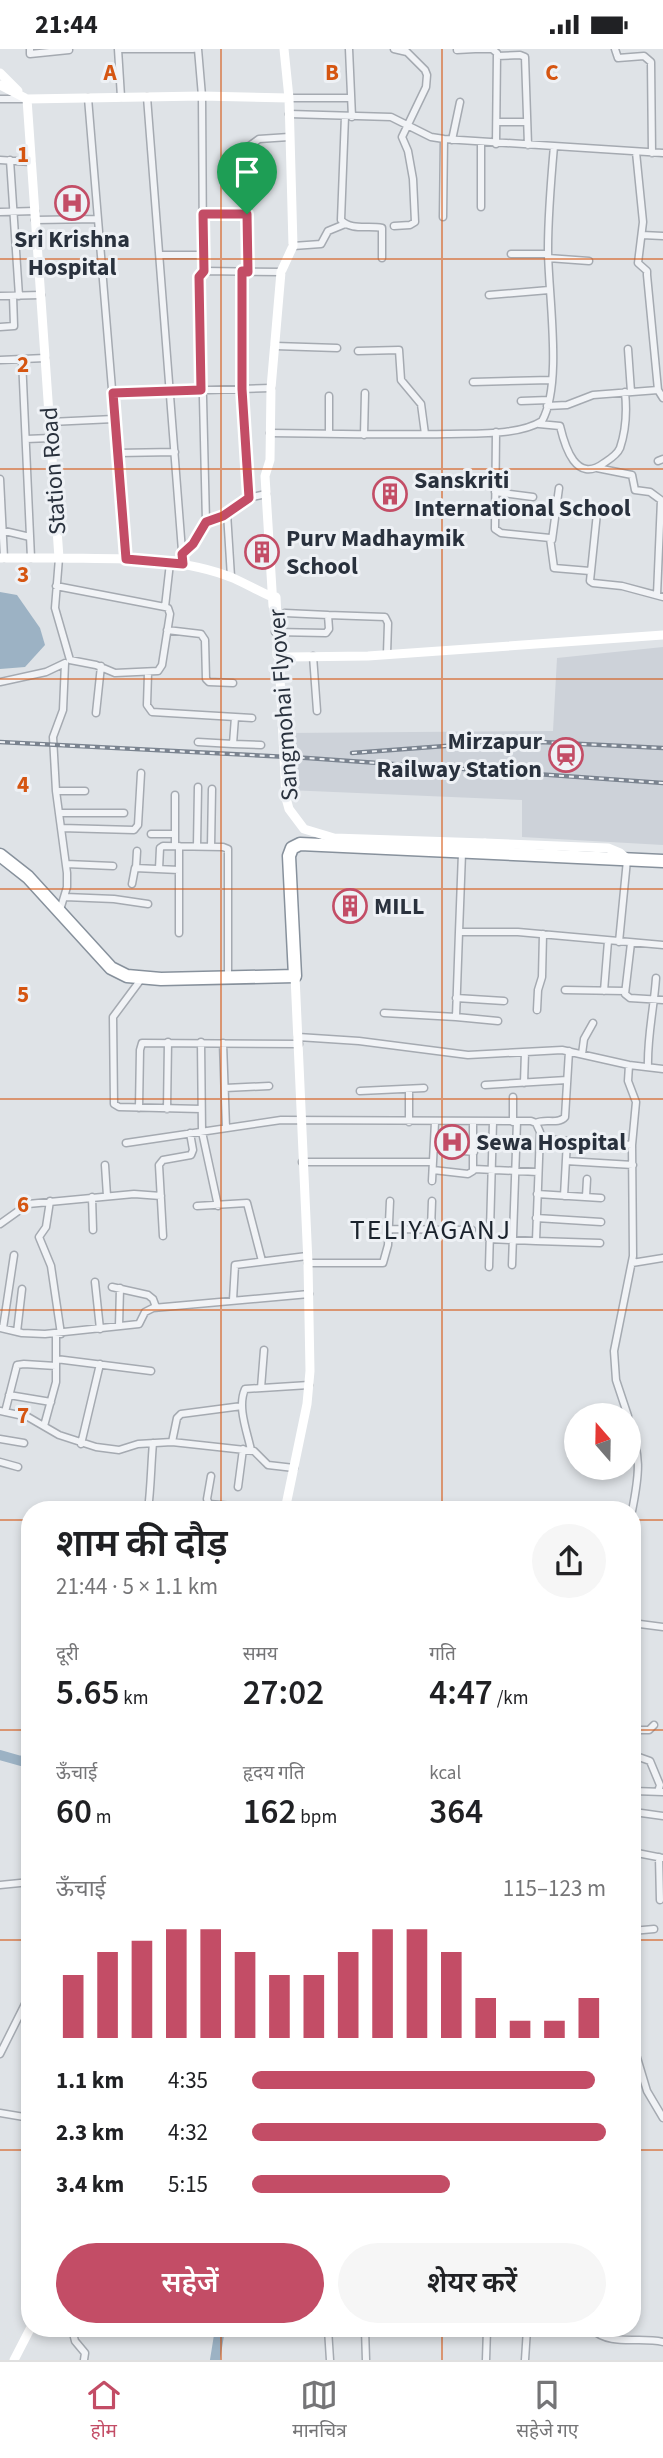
<!DOCTYPE html>
<html lang="hi">
<meta charset="utf-8">
<style>
body{margin:0;font-family:"Source Sans 3","Noto Sans Devanagari",sans-serif;background:#f6f6f6;color:#202124;height:100vh;display:flex;flex-direction:column;font-size:26px;white-space:nowrap}
*{box-sizing:border-box;margin:0}
p{font-size:23px;color:#757577}
.icon{flex:none;width:38px;height:38px;fill:none;stroke:currentColor;stroke-width:2;stroke-linecap:round;stroke-linejoin:round}
.map{position:relative;flex:1;overflow:hidden}
.panel{position:absolute;left:21px;top:1452px;width:620px;height:836px;display:flex;flex-direction:column;background:#fff;border-radius:28px;box-shadow:0 4px 10px #0003}
.panel>*{flex:none}
.needle{width:46px;rotate:340deg}
.tools{position:absolute;left:564px;top:1354px;display:grid;gap:14px}
.tools a{display:grid;place-items:center;width:77px;height:77px;border-radius:50%;background:#fff;box-shadow:0 4px 10px #0003;font-size:35px}
.pin{position:absolute;display:grid;place-items:center;width:60px;height:60px;color:#fff;margin:-72px -30px;border-radius:50% 50% 50% 0;rotate:-45deg;box-shadow:0 0 7px #0007}
.pin .icon{rotate:45deg}
.round{display:grid;place-items:center;flex:none;width:74px;height:74px;border-radius:37px;background:#f6f6f6}
.summary{display:flex;align-items:center;justify-content:space-between;height:119px;padding:0 35px}
h1{font-size:38px;font-weight:600;line-height:52px}
.metrics{display:grid;grid-template-columns:repeat(3,1fr);gap:10px;height:119px;padding:7px 35px}
.metrics div{display:grid;align-content:center}
.metrics b{font-size:35px;font-weight:600}
.metrics small{font-size:19px;font-weight:400}
.metrics p{font-size:19px}
.chart{height:196px;padding:14px 35px}
.chart p{display:flex;justify-content:space-between}
.chart svg{width:100%;height:126px;margin-top:7px;stroke:#c34d66;stroke-width:6}
.button{display:flex;gap:14px;margin-top:auto;padding:14px 35px}
.button a{flex:1;height:80px;border-radius:42px;background:#c34d66;color:#fff;font-size:28px;font-weight:600;line-height:80px;text-align:center}
.button a+a{background:#f6f6f6;color:#202124}
ul{padding:0 35px;list-style:none;font-size:23px}
li{display:grid;grid-template-columns:112px 84px 1fr;align-items:center;height:52px}
li i{height:18px;border-radius:9px;background:#c34d66}
.status{display:flex;justify-content:space-between;align-items:center;height:49px;padding:0 35px;background:#fff;direction:ltr}
.status svg{height:19px;fill:currentColor}
.tab-bar{display:flex;justify-content:space-around;align-items:center;height:98px;border-top:2px solid #e0e0e0;background:#fff;font-size:19px;color:#757577}
.tab-bar a{display:grid;justify-items:center;gap:4px}
.tab-bar .selected{color:#c34d66}
.map>svg:first-child{display:block}
.built{fill:#cdd2d9}
.water{fill:#9cb2c4}
.lines{fill:none;stroke-linecap:round;stroke-linejoin:round}
.river{stroke:#9cb2c4;stroke-width:10}
.street-casing{stroke:#a5aab1;stroke-width:9}
.highway-casing{stroke:#87919c;stroke-width:15}
.street{stroke:#f1f3f6;stroke-width:6}
.secondary{stroke:#fff;stroke-width:9}
.highway{stroke:#fff;stroke-width:12}
.rail-casing{stroke:#7a838f;stroke-width:4.5}
.rail{stroke:#eef1f5;stroke-width:2;stroke-dasharray:5;stroke-linecap:butt}
.secondary-bridge{stroke:#fff;stroke-width:9}
.route-casing{stroke:#fff;stroke-width:14}
.route{stroke:#c34d66;stroke-width:9}
.grid{fill:none;stroke:#d55511;stroke-width:2;stroke-opacity:0.55}
.labels{text-anchor:middle;stroke-width:6;stroke-linejoin:round;paint-order:stroke}
.poi-label{font-size:24px;font-weight:bold;fill:#29313d;stroke:#eef1f5;text-anchor:start}
.street-label{font-size:24px;fill:#29313d;stroke:#eef1f5}
.quarter-label{font-size:28px;letter-spacing:2px;fill:#1b232d;stroke:#eef1f5}
.grid-label{font-size:23px;text-anchor:middle;font-weight:bold;fill:#d55511;stroke:#eef1f5;stroke-width:6;stroke-linejoin:round;paint-order:stroke}
</style>
<div class="status"><b>21:44</b><svg viewBox="0 0 49 12"><path d="M0 12V9h3v3zM5 12V6h3v6zM10 12V3h3v9zM15 12V0h3v12zM26 1h20v11H26zM47 4h2v5h-2z"/></svg></div>
<div class="map">
<svg width="663" height="2311" viewBox="0 0 663 2311">
<rect width="100%" height="100%" fill="#dfe3e7"/>
<path class="built" d="M663,598v198l-141,-8v-37l-235,-10 -2,-57 268,-2 4,-73z"/>
<path class="water" d="M0,543l17,3 23,33 5,17 -20,22 -25,2z"/>
<g class="lines">
<path class="river" d="M0,1706l21,6 9,-4
M215,2311l5,-31"/>
<g class="street-casing">
<path id="street" d="M30,0v5l39,-4
M118,0h75
M118,0l3,48
M349,0l3,68
M394,0l13,3 18,18 2,5 -1,12 -24,50 6,14 5,28 2,43 -5,3 -16,1
M475,0h17l5,4 -1,91
M615,0l3,9 26,-2 7,6 1,91
M457,1l18,-1
M497,7l23,-1 5,2 3,88
M147,48l36,467
M88,49l38,461
M289,49h62
M0,50h26
M289,65l102,3 40,20 13,2 219,14
M345,67l-4,104c10,11 28,5 41,8v30
M497,73h30
M452,91l8,-38
M636,103l7,70 -5,41 9,8v4l11,115 5,8
M0,111l31,2
M10,111l9,136
M481,158v-64
M0,163l35,-1
M203,165h44
M443,168l1,-78
M35,171l63,-1
M642,186l21,1
M293,197l28,-2 7,-13 17,-7
M511,205h37
M160,206h43l-1,-159 -4,-47
M548,209l41,3
M242,222v118l7,109
M248,223v-125l11,-8 30,-2
M489,246l60,-5
M0,247l41,-1
M0,278l14,-1 -1,-30
M275,297l62,2
M628,300l3,43
M358,302l41,-1 2,30 20,24 4,30
M22,310l9,199
M0,311l45,-2
M473,333l78,-2
M112,344l159,-5
M329,347v38
M521,352l28,-1
M547,357l20,-1 26,-10 65,-5
M50,373l64,-3
M539,375l21,2c5,21 16,58 44,37 6,-4 13,-8 16,-15 6,-18 7,-37 5,-56
M496,383l-1,97 6,4 49,5 4,30 36,3
M270,384c59,1 118,2 177,1 27,-1 71,2 95,-13 21,-37 6,-127 6,-172 0,-34 3,-69 6,-103
M364,386l1,-42
M26,390l25,-1
M117,404l58,-1
M658,412l5,-2
M597,419l35,7 3,15 15,2 11,8 -4,95
M0,430l4,79
M495,443l38,5
M227,464l4,64
M597,464l-7,68 3,2 29,3 41,11
M206,473l-6,-248 4,-3 77,1
M0,481l30,7
M552,491l7,-52
M182,505l9,-6 18,-28 14,-4 29,-19 14,-3
M59,509l-4,50 15,52 26,5 19,8 43,-2 4,-6 8,-51 -2,-6 -3,-1
M56,537l109,21 5,-44
M285,564l43,2
M167,581l34,4 4,6 1,39 3,3 24,1
M275,583l51,1 3,-4 -1,-14 57,2 3,6 -1,31
M313,607l4,55
M148,624l-1,32 5,7 100,6
M0,633l46,-10 19,-9
M96,664l5,-47
M235,668l-2,27 28,1
M198,693l35,2
M56,742h29
M61,764h63
M61,779l73,2 4,-5 3,-52
M151,785h24
M175,797v-51
M197,797l1,-59
M211,798l1,-58
M462,804l-3,79h59l145,13
M66,815l47,2
M136,819l1,-17
M159,820l1,-21 3,-2 60,1 5,2v129
M132,835l3,-16 44,2
M65,848l49,2 34,5
M60,861l7,-23v-14l-11,-82 -3,-54 10,-27 2,-47
M179,884v-87
M619,893l8,-82
M631,894l-6,51 5,4 33,2
M142,929l-29,39 1,87 5,3 82,2
M565,941l60,1
M604,942l4,-50
M456,949l48,3
M537,961l1,-20 4,-13 1,-43
M384,964l72,4 3,-85
M456,968l42,4
M298,988l61,4 109,14 94,-5 67,15 34,4
M201,993l1,90 16,74
M223,994l3,85
M582,1005l2,-15 9,-16
M648,1018c-1,-30 6,-59 8,-89
M524,1034l1,-31
M485,1036l82,-5
M225,1039l44,-2
M409,1040v33
M360,1042l64,-3
M513,1048v25
M139,1059l1,-58 2,-7 157,1
M167,1060l1,-67
M536,1074c9,-5 22,2 29,-6l4,-66
M540,1090l92,6
M126,1094l155,-23 250,1 5,2 4,9 -4,109 64,2
M434,1099l40,4
M566,1112l67,4
M302,1113h131
M105,1116l2,31
M474,1120l64,3
M433,1121l35,4 5,-3v-49
M432,1132l3,-59
M537,1145l64,4
M564,1147l3,-55
M92,1148l1,33
M586,1148l1,-18
M50,1152l-4,26 -7,10 12,29 10,68
M197,1157l50,-3 15,58
M536,1169l65,4
M0,1175l28,-20 106,-10 27,2
M389,1180l83,1
M431,1180l1,-28
M163,1187l-4,-71 4,-5 28,-5 2,-5 -3,-17
M489,1190l47,2
M308,1214h75l5,-18 2,-44
M632,1214l31,-5
M512,1216l5,-144
M489,1218l4,-145
M95,1233l5,47
M112,1238l36,8 5,4 3,8
M233,1251l2,-35 72,-9
M119,1277l1,-38
M0,1279l22,5 23,1 94,-10 6,-12 8,-4 156,-14
M3,1279l11,-73
M17,1283l5,-43
M56,1310l95,12
M261,1339l3,-38
M9,1346l42,7
M0,1362l28,6 31,18 37,12 23,3 19,-6 34,-2 82,9 14,14 26,3
M5,1363l12,-47 7,-1 32,2
M628,1367l-12,-36 -2,-29 19,-95 -1,-111 4,-43 -8,-21 1,-16
M628,1369c13,39 12,53 4,93
M44,1377l12,-44v-48
M0,1390l24,4
M172,1393l5,-24 4,-4 61,-8
M81,1395l19,-80
M251,1401c-4,-19 -14,-43 -6,-61l64,-4
M0,1413l18,5
M211,1427l-4,23 2,5 36,3 4,3
M238,1438l5,-38
M148,1461c3,-23 3,-45 5,-67
M270,1461h10
M632,1574l31,4
M632,1681h17l5,-5
M632,1701l4,6 14,5 10,24 -2,7
M634,1742l29,1
M634,1763l29,4
M632,1803l31,6
M659,1808l1,43
M0,1836l30,-3
M632,1866h1
M632,1882l22,-2
M632,1992l15,50 16,27
M0,2005l30,-60
M0,2064l30,5
M72,2280l3,12 10,12 -1,7
M102,2280l8,1
M328,2280l2,31
M365,2280l1,31
M592,2280c18,18 48,7 71,13
M486,2311l1,-31
M525,2311l2,-31"/>
</g>
<g class="highway-casing">
<path id="highway" d="M0,806l28,22 83,91 16,8 34,3 134,-3 -6,-120 3,-8 8,-4 363,17"/>
</g>
<use href="#street" class="street"/>
<path class="secondary" d="M0,24l18,18
M0,36l27,14 175,-3 87,2
M27,50l32,459c57,1 120,-2 174,20 13,6 26,13 39,19
M0,509h59
M273,557l-8,-130 5,-16 1,-72 10,-116 12,-26 -4,-148 -5,-49
M277,602v4l11,2 80,-1 295,-21
M485,794l123,5 12,5 7,6
M285,1461l22,-106 3,-33 -2,-108 -13,-287
M14,2311l16,-31"/>
<use href="#highway" class="highway"/>
<g class="rail-casing">
<path id="rail" d="M0,693l307,16 356,25
M352,704l133,-10 56,-1 122,6"/>
</g>
<use href="#rail" class="rail"/>
<path class="secondary-bridge" d="M276,548l10,201 3,11 15,20 30,9 151,5"/>
</g>
<g class="lines">
<g class="route-casing">
<path id="route" d="M203,165h44l1,58 -6,-1v118l7,109 -26,18 -17,6 -13,22 -11,10 1,10 -57,-5 -13,-166 88,-3 -2,-113 5,-6z"/>
</g>
<use href="#route" class="route"/>
</g>
<path class="grid" d="M221,0v1461M442,0v1461M0,210h663M0,420h663M0,630h663M0,840h663M0,1050h663M0,1261h663M0,1471h30M632,1471h31M0,1681h30M632,1681h31M0,1891h30M632,1891h31M0,2101h30M632,2101h31M221,2280v31M442,2280v31"/>
<defs>
<g id="hospital-ring" transform="scale(1.75)"><circle r="9.5" fill="#eef1f5" stroke="#c34d66" stroke-width="1.5"/><path d="M-5-5h3v3.5h4V-5h3V5h-3V1.5h-4V5h-3Z" fill="#c34d66"/></g>
<g id="building-ring" transform="scale(1.75)"><circle r="9.5" fill="#eef1f5" stroke="#c34d66" stroke-width="1.5"/><path d="M-4-6H4V6H1V3H-1V6H-4ZM-2.5-4.3h1.7v1.8h-1.7ZM.8-4.3h1.7v1.8H.8ZM-2.5-1h1.7V.8h-1.7ZM.8-1h1.7V.8H.8Z" fill="#c34d66"/></g>
<g id="station-ring" transform="scale(1.75)"><circle r="9.5" fill="#eef1f5" stroke="#c34d66" stroke-width="1.5"/><path d="M-3-6H3Q5-6 5-4V2Q5 4 3 4L4.5 6H3L1.5 4h-3L-3 6H-4.5L-3 4Q-5 4-5 2V-4Q-5-6-3-6ZM-3.5-4v3h7v-3ZM-3.5 1v1.5H-2V1ZM2 1v1.5H3.5V1Z" fill="#c34d66"/></g>
</defs>
<g fill-rule="evenodd">
<use href="#hospital-ring" x="72" y="154"/>
<use href="#building-ring" x="390" y="445"/>
<use href="#building-ring" x="262" y="503"/>
<use href="#station-ring" x="566" y="706"/>
<use href="#building-ring" x="350" y="857"/>
<use href="#hospital-ring" x="452" y="1093"/>
</g>
<g class="labels">
<g class="poi-label">
<text x="72" y="198" text-anchor="middle">Sri Krishna<tspan x="72" dy="28">Hospital</tspan></text>
<text x="414" y="439">Sanskriti<tspan x="414" dy="28">International School</tspan></text>
<text x="286" y="497">Purv Madhaymik<tspan x="286" dy="28">School</tspan></text>
<text x="542" y="700" text-anchor="end">Mirzapur<tspan x="542" dy="28">Railway Station</tspan></text>
<text x="374" y="865">MILL</text>
<text x="476" y="1101">Sewa Hospital</text>
</g>
<g class="street-label">
<text transform="translate(53 422) rotate(-94)" y="8">Station Road</text>
<text transform="translate(283 656) rotate(-94)" y="8">Sangmohai Flyover</text>
</g>
<g class="quarter-label">
<text x="431" y="1190">TELIYAGANJ</text>
</g>
</g>
<g class="grid-label">
<text x="110" y="31">A</text>
<text x="332" y="31">B</text>
<text x="552" y="31">C</text>
<text x="23" y="113">1</text>
<text x="23" y="323">2</text>
<text x="23" y="533">3</text>
<text x="23" y="743">4</text>
<text x="23" y="953">5</text>
<text x="23" y="1163">6</text>
<text x="23" y="1374">7</text>
</g>
</svg>
<div class="tools">
<a><svg class="needle" viewBox="-14 -14 28 28"><path d="M0-13l5 13h-10z" fill="#e53935"/><path d="M0 13l5-13h-10z" fill="#757577"/></svg></a>
</div>
<div class="pin" style="left:247px;top:165px;background:#1e9e55"><svg class="icon" aria-label="arrive" viewBox="0 0 24 24"><path d="M6 21V4h12l-3 4 3 4H6"/></svg></div>
<section class="panel">
<div class="summary"><div><h1>शाम की दौड़</h1><p>21:44 · 5 × 1.1 km</p></div><a class="round"><svg class="icon" aria-label="share" viewBox="0 0 24 24"><path d="M12 15V3M7 8l5-5 5 5M5 13v7h14v-7"/></svg></a></div>
<div class="metrics">
<div><p>दूरी</p><b>5.65<small> km</small></b></div>
<div><p>समय</p><b>27:02</b></div>
<div><p>गति</p><b>4:47<small> /km</small></b></div>
</div>
<div class="metrics">
<div><p>ऊँचाई</p><b>60<small> m</small></b></div>
<div><p>हृदय गति</p><b>162<small> bpm</small></b></div>
<div><p>kcal</p><b>364</b></div>
</div>
<div class="chart"><p><span>ऊँचाई</span>115–123 m</p>
<svg viewBox="0 0 160 44" preserveAspectRatio="none"><path d="M5 44V22M15 44V14M25 44V10M35 44V6M45 44V6M55 44V14M65 44V22M75 44V22M85 44V14M95 44V6M105 44V6M115 44V14M125 44V30M135 44V38M145 44V38M155 44V30"/></svg>
</div>
<ul>
<li><b>1.1 km</b>4:35<i style="width:97%"></i></li>
<li><b>2.3 km</b>4:32<i style="width:100%"></i></li>
<li><b>3.4 km</b>5:15<i style="width:56%"></i></li>
</ul>
<div class="button"><a>सहेजें</a><a>शेयर करें</a></div>
</section>
</div>
<nav class="tab-bar">
<a class="selected"><svg class="icon" aria-label="home" viewBox="0 0 24 24"><path d="M3 11l9-7 9 7M6 9v11h12V9"/></svg>होम</a>
<a><svg class="icon" aria-label="map" viewBox="0 0 24 24"><path d="M3 6l6-2 6 2 6-2v14l-6 2-6-2-6 2zM9 4v14M15 6v14"/></svg>मानचित्र</a>
<a><svg class="icon" aria-label="saved" viewBox="0 0 24 24"><path d="M7 4h10v16l-5-4-5 4z"/></svg>सहेजे गए</a>
</nav>
